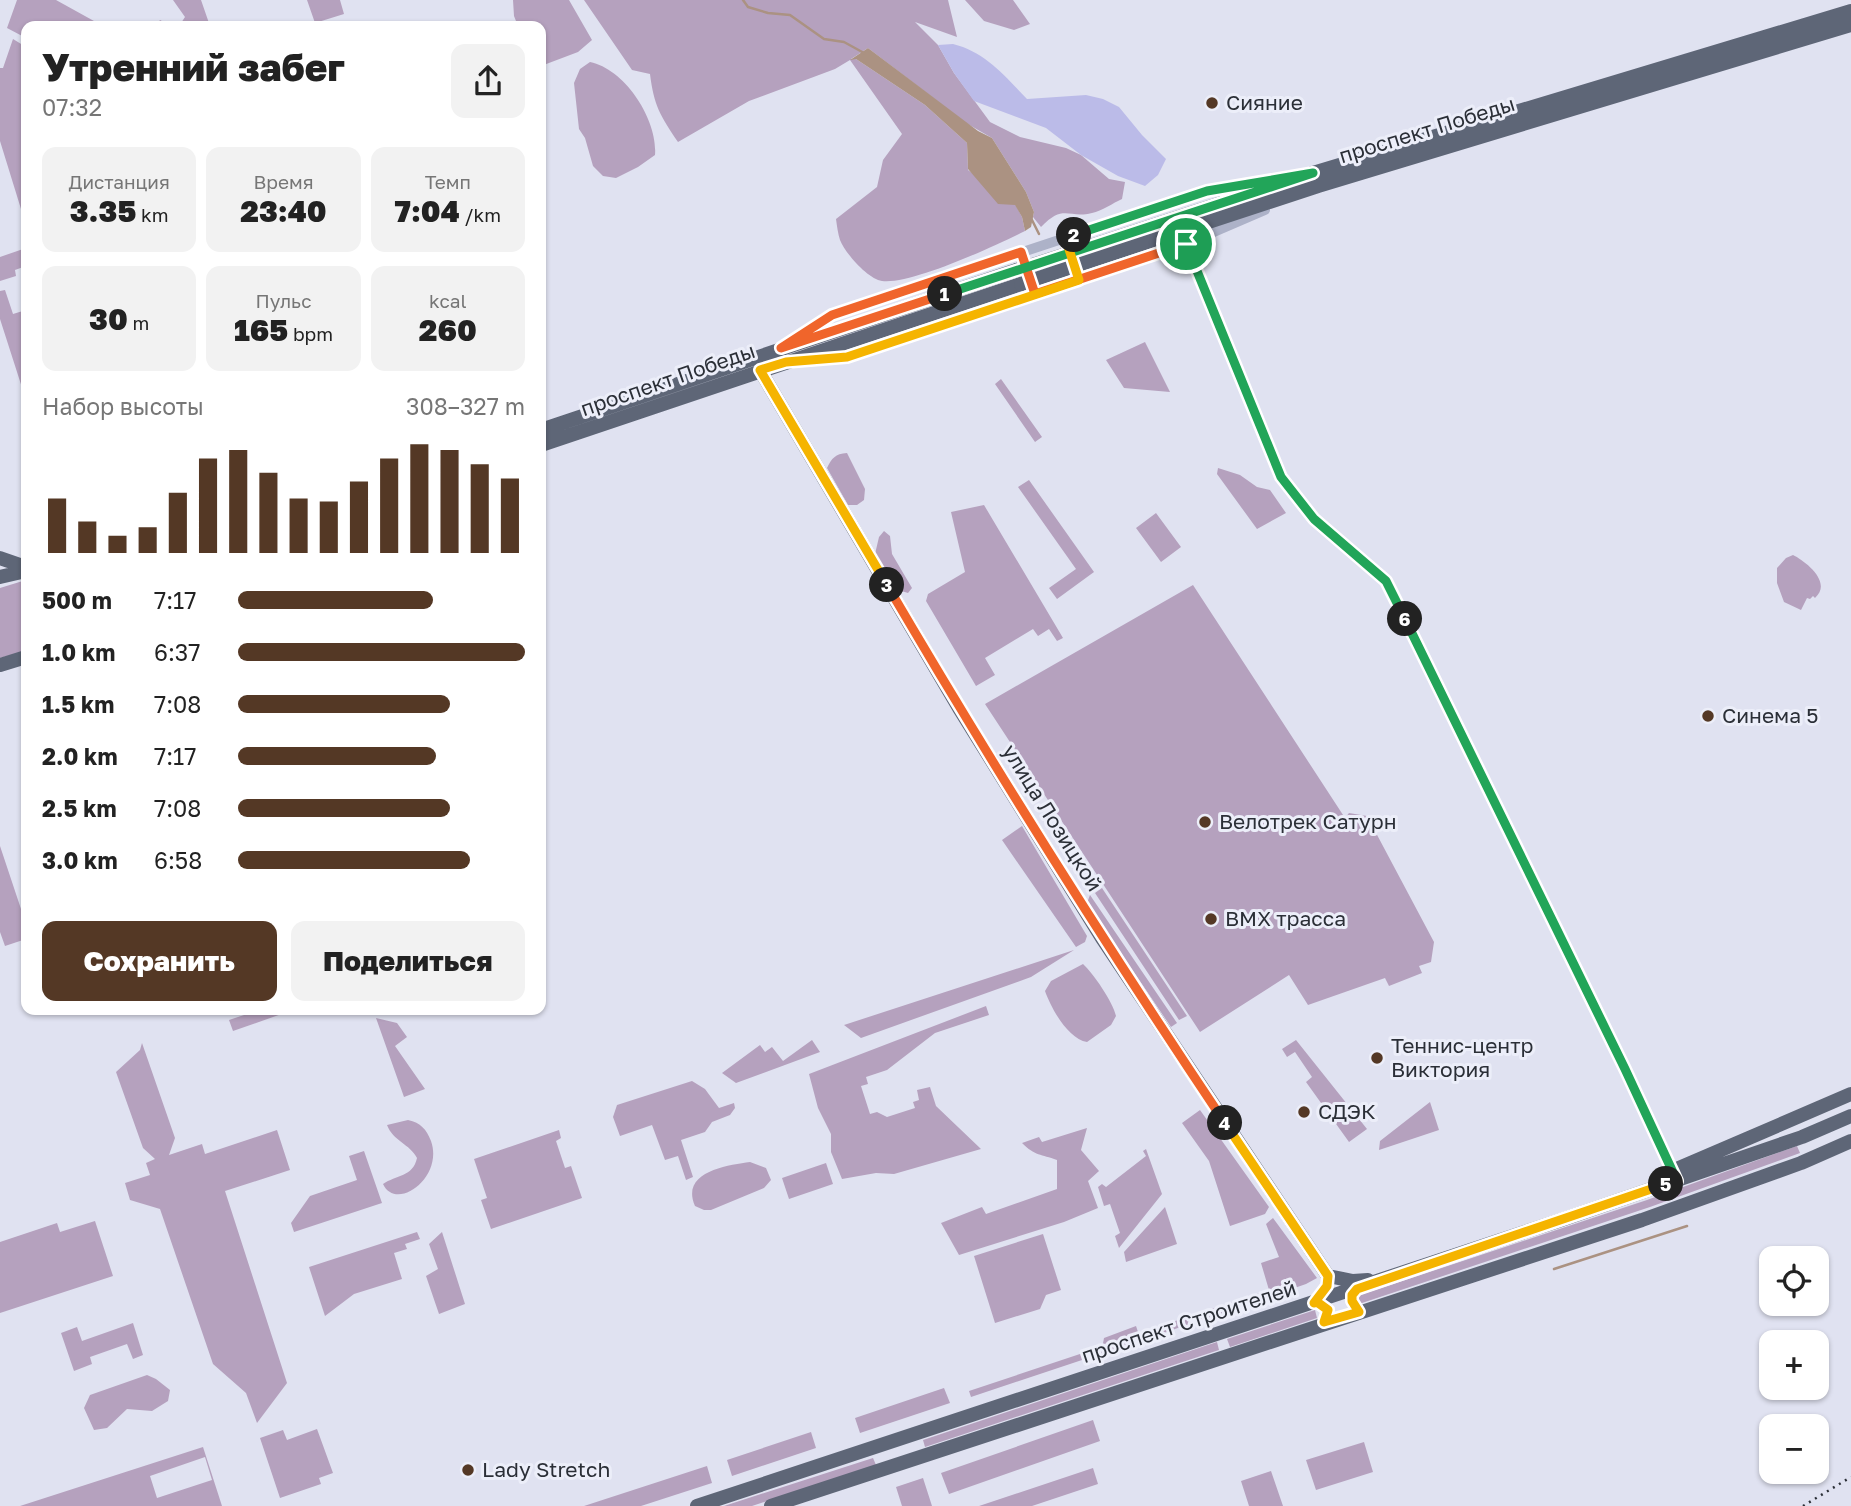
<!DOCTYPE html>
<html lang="ru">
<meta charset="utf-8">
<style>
body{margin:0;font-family:"Golos Text",sans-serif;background:#f2f2f2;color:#222;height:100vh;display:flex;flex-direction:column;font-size:26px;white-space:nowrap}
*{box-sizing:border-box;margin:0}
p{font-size:23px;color:#767676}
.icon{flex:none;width:38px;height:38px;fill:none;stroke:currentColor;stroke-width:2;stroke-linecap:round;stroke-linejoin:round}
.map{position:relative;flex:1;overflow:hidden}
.sheet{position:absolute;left:21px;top:21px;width:525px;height:994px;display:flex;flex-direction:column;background:#fff;border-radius:14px;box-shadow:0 2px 5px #0004}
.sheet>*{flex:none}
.buttons{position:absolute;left:1759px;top:1246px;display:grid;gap:14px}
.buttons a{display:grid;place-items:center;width:70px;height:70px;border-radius:14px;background:#fff;box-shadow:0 2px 5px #0004;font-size:35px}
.pin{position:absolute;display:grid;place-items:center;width:60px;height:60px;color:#fff;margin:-30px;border:4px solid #fff;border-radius:50%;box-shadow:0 2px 7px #0007}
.km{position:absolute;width:35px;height:35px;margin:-18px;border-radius:50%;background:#222;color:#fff;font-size:19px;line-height:35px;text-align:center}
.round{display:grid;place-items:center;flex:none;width:74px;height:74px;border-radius:14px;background:#f2f2f2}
.overview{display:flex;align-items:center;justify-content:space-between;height:119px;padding:0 21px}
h1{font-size:38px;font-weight:800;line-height:52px}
.metrics{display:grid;grid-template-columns:repeat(3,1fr);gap:10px;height:119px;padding:7px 21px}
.metrics div{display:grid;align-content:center;border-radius:14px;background:#f2f2f2;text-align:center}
.metrics b{font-size:30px;font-weight:800}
.metrics small{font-size:19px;font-weight:400}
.metrics p{font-size:19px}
.chart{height:196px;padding:14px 21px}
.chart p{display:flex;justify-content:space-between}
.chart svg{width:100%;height:126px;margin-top:7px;stroke:#543825;stroke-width:6}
.primary-button{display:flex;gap:14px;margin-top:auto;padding:14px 21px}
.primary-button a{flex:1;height:80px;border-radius:14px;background:#543825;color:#fff;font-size:28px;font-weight:800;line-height:80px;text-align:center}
.primary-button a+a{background:#f2f2f2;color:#222}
ul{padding:0 21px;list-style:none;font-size:23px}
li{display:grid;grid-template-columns:112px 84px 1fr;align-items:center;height:52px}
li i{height:18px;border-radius:9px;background:#543825}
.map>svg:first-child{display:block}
.green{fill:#b5a1be;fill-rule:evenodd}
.sand{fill:#bbbbe8}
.water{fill:#ab9282}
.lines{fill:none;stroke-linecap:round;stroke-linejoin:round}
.stream{stroke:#ab9282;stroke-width:2.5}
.minor{stroke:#adb2c8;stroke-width:10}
.major{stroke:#5e6677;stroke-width:14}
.rail{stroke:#2b2f37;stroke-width:2.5;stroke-dasharray:2 5;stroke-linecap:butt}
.major-bridge{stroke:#5e6677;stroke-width:14}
.split-1-casing{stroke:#fff;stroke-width:14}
.split-2-casing{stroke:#fff;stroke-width:14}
.split-3-casing{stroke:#fff;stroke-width:14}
.split-4-casing{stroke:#fff;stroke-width:14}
.split-5-casing{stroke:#fff;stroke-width:14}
.split-6-casing{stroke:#fff;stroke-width:14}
.split-7-casing{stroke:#fff;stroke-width:14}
.split-1{stroke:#f0652b;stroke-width:9}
.split-2{stroke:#22a559;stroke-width:9}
.split-3{stroke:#f5b400;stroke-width:9}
.split-4{stroke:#f0652b;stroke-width:9}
.split-5{stroke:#f5b400;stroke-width:9}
.split-6{stroke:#22a559;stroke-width:9}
.split-7{stroke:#22a559;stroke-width:9}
.poi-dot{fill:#543825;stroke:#eceef9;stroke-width:2.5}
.labels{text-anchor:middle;stroke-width:6;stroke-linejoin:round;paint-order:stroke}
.poi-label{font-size:21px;fill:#2b2f37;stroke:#eceef9;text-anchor:start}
.street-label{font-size:21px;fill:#2b2f37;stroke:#eceef9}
</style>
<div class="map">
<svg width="1851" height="1506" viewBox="0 0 1851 1506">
<rect width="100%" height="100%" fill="#e0e2f1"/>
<path class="green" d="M17,0h39l47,26h-77v12l-19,-10z
M173,0h28l9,26h-54l4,-6 11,6h8l6,-9z
M307,0h33l4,14 -29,9z
M513,0h56l23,40 -14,12 -37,14v-40h-23l-4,-10z
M584,0h364l9,37 -42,-15 23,23 16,28 36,49 30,15 46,11 15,7 28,24 16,3 -3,17c-9,4 -20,12 -30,14 -24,6 -28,-10 -51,14l-8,-10 1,-5 -8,-20 -34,-54 -26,-15 -98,-75 -17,11h5l69,46 42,38 1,27 47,34 7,13 3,14c-28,14 -114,54 -143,50 -14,-2 -37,-28 -42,-41 -2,-6 -3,-14 -4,-21l41,-32 6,-27 19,-26 -52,-74 -15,9 -86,32 -71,41c-18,-27 -24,-36 -28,-68l-18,-4z
M965,0h48l17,24 -16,6 -30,-9z
M13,39l13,8v27l-4,7 4,3v123l-5,2 -21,-68v-73h3z
M590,62c35,7 68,58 65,93l-17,12 -22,11 -13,-2 -10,-10 -8,-28 -6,-9 -5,-46 6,-14z
M26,248v18l-11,4 1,6 -16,5v-24z
M5,290l8,24 13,-4v90l-26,-81v-28z
M1145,342l25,50 -46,-4 -18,-28z
M1001,379l41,58 -7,5 -40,-58z
M847,453l18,36 -1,11 -7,5h-9l-21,-37c5,-10 8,-14 20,-15z
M1218,468l22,7 17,12 13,3 16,23 -29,16 -40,-55z
M1029,480l65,92 -37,27 -8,-11 27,-19 -58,-82z
M984,505l79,133 -6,3 -8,-12 -11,7 -5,-7 -48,29 10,17 -19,11 -50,-85 2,-7 37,-22 -14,-60z
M1156,513l25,34 -20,15 -25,-34z
M884,531l6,5 2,18 20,34 -4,5 -13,-4 -20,-35 4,-17z
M1793,555c12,6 40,27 22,43l-2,-2 -3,3 -3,-1 -6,12 -17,-8 -7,-19v-15l9,-10z
M26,580v71l-26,7v-70z
M1193,585l152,233 4,-5 18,3 67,126 -3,20 -12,4 3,7 -33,13 -4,-8 -77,27 -19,-30 -89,57 -215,-328z
M1022,826l65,110 -2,6 -9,5 -74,-107z
M0,846l26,78v15l-21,7 -5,-14z
M1102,888l85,128 -8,4 -84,-127z
M1090,895l87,128 -6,4 -84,-124z
M1074,950l-43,27 -170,61 -17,-13z
M1083,964c10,9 30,38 33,52l-5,9 -24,17c-19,-3 -36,-34 -42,-51l6,-10z
M986,1006l3,9 -54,18 -48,37 -21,7 2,7 -7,2 9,28 7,-2 10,5 28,-9 -2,-6 6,-2 -2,-10 13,-3 6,19 45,43 -87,25 -18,-1 -34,6 -11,-27v-18l-13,-26 -9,-34z
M259,1010h34l-60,21 -4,-11z
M376,1018l21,5 10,14 -12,9 30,43 -21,8z
M812,1040l8,12 -84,31 -14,-10 38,-28 5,7 7,-5 11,14z
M1296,1040l71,89 -18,13 -43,-60 6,-5 -17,-25 -8,5 -5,-8z
M142,1043l33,95 -6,17 33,-11 3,10 72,-24 13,40 -65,21 62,192 -30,40 -11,-30 -33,-29 -53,-155 -30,-9 -5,-17 25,-8 -4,-12 9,-4 -12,-11 -27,-76 24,-22z
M692,1081l13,8 14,19 15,-5 1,5 -5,7 -18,7 -7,10 -24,8 12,37 -7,3 -8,-24 -13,4 -13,-35 -32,11 -7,-19 4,-12z
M1430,1102l9,28 -60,20 1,-9z
M1200,1110l69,97 -4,7 -35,12 -21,-65 -27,-38z
M408,1120c13,3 18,9 23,21 13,37 -35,71 -48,43 13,-9 30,-7 34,-26 -7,-14 -24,-17 -30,-33z
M1087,1128l-6,22 18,21 -11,10 10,27 -34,14 -105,33 -18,-32 41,-16 4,7 71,-25v-29c-16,-6 -22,-4 -35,-17l17,-6 3,5z
M559,1130l2,8 -5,3 9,27 6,-2 11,32 -91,31 -10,-29 6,-2 -13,-39z
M1797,1146l3,7 -150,54 -291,97 -2,-8 290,-96z
M1146,1149l16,45 -43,54 -4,-12 5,-3 -10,-29 -6,2 -6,-19 4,-3 4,3 40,-31 -3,-5z
M364,1151l18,52 -88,29 -3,-9 19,-27 47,-16 -8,-24z
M750,1162l16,6 5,12 -7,8 -53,22h-7l-9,-4c-15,-34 32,-41 55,-44z
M826,1163l7,21 -44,15 -7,-21z
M1165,1207l12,37 -51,18 -2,-10z
M1273,1218l44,60 -11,6 -104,36 -2,-4 -12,4 1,4 -42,15 -2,-8 124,-41 -8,-27 18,-6 -13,-33z
M95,1221l18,55 -113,37v-71l57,-19 3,9z
M417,1232l3,7 -15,5 2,5 -13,4 8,26 -48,15 -29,22 -16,-49z
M442,1232l23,72 -26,10 -13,-38 12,-7 -9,-25z
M1043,1234l18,56 -15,5 -6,14 -45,14 -21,-67z
M1315,1310l2,8 -87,29 -3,-8z
M133,1323l10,32 -10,4 -6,-15 -37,13 2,7 -18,7 -13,-38 16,-6 5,14z
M1136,1326l5,15 -40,13 3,-16z
M1217,1342l2,8 -294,97 -2,-7z
M1095,1349l-1,7 -123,41 -2,-6z
M147,1375l9,4 14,11 -2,11 -16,10 -25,-2 -20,19 -13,2 -10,-22 6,-13z
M944,1388l6,15 -90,30 -5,-15z
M1093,1420l7,21 -151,53 -8,-21z
M317,1429l16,44 -14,5 2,6 -41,14 -20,-60 23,-8 4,10z
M811,1432l5,16 -84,28 -5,-16z
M1364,1442l9,30 -57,18 -10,-30z
M203,1447l19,59h-202zM205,1457l7,23 -55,18 -7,-22z
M873,1458l3,7 -124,41h-28z
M707,1466l5,17 -71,23h-57z
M1093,1468l5,16 -66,22h-53z
M1271,1471l12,35h-34l-8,-25z
M923,1478l9,28h-30l-6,-19z"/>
<path class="sand" d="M953,44c32,8 51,31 74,55l59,-4 17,4 16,8 23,28 24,24 -8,16 -13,11 -27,-10 -37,-21 -35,-27 -72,-27 -20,-28 -16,-28z"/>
<path class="water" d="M868,48l110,83 14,7 34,54 8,20 -3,15 -6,4 -3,-14 -7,-12 -17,-1 -30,-35 -1,-26 -42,-38 -69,-46 -6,1z"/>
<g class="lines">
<path class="stream" d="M743,0l5,7 20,6 22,2 34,24 20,3 20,11
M1031,218l8,16
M1554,1269l133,-43"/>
<path class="minor" d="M1186,244l95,233 33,42 72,62 239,488 47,102
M789,343l43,-28 375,-124 72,-12
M806,360l41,-3 339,-113 79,-34"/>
<path class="major" d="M1082,249l231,-76 538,-162
M1087,262l231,-76 533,-161
M760,370l199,338 143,230 226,338
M541,430l476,-160
M541,445l480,-161
M0,558l26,9
M0,577l26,-6
M0,665l26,-8
M1677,1181l-5,-10 179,-77
M1328,1276l25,5 15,-1
M697,1506l864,-286 241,-83 49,-21
M771,1506l871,-286 159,-57 50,-22"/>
<path class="rail" d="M1803,1506l48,-29"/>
<path class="major-bridge" d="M1017,270l65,-21
M1021,284l66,-22"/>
</g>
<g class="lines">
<g class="split-1-casing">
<path id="split-1" d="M945,294l-164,54 51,-33 189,-63 14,42 151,-50"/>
</g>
<g class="split-2-casing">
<path id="split-2" d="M945,294l368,-121 -106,18 -133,44"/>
</g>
<g class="split-3-casing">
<path id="split-3" d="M887,585l-127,-215 26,-8 61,-5 232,-77 -14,-43 9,-2"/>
</g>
<g class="split-4-casing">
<path id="split-4" d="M887,585c107,183 220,362 338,538"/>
</g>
<g class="split-5-casing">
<path id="split-5" d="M1225,1123l103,153 -1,10 -13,17 3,-1 11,8 -4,12 35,-10 -7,-11v-6l5,-6 309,-105"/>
</g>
<g class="split-6-casing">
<path id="split-6" d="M1405,619l220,450 52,112 -11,3"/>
</g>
<g class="split-7-casing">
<path id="split-7" d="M1186,244l95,233 33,42 72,62 19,38"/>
</g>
<use href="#split-1" class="split-1"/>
<use href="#split-2" class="split-2"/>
<use href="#split-3" class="split-3"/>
<use href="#split-4" class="split-4"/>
<use href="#split-5" class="split-5"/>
<use href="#split-6" class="split-6"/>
<use href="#split-7" class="split-7"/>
</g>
<g class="poi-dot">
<circle cx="1212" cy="103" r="7"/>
<circle cx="1708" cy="716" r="7"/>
<circle cx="1205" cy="822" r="7"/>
<circle cx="1211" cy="919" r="7"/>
<circle cx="1377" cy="1058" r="7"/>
<circle cx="1304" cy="1112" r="7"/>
<circle cx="468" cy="1470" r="7"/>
</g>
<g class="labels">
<g class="poi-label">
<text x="1226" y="110">Сияние</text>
<text x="1722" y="723">Синема 5</text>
<text x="1219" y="829">Велотрек Сатурн</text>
<text x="1225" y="926">BMX трасса</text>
<text x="1391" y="1053">Теннис-центр<tspan x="1391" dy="24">Виктория</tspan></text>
<text x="1318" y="1119">СДЭК</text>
<text x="482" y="1477">Lady Stretch</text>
</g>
<g class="street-label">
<text transform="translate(1427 130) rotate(-17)" y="7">проспект Победы</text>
<text transform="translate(668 380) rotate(-19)" y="7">проспект Победы</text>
<text transform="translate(1052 818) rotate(58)" y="7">улица Лозицкой</text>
<text transform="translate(1189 1322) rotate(-18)" y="7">проспект Строителей</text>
</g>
</g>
</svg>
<div class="buttons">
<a><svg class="icon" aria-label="locate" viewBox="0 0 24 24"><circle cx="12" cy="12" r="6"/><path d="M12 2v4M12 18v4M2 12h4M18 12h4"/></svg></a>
<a>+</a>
<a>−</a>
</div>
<div class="pin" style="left:1186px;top:244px;background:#1e9e55"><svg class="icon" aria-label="arrive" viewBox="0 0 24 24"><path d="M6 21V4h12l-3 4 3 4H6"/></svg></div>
<b class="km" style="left:945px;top:294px">1</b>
<b class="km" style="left:1074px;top:235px">2</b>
<b class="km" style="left:887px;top:585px">3</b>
<b class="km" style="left:1225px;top:1123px">4</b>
<b class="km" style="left:1666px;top:1184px">5</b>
<b class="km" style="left:1405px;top:619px">6</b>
<section class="sheet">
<div class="overview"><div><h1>Утренний забег</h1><p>07:32</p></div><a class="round"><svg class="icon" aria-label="share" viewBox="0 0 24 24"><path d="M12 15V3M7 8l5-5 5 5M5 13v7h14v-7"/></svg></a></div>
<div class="metrics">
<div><p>Дистанция</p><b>3.35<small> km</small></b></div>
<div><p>Время</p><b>23:40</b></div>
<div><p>Темп</p><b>7:04<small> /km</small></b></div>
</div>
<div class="metrics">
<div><b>30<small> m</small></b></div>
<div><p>Пульс</p><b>165<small> bpm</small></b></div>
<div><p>kcal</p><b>260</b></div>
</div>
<div class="chart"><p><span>Набор высоты</span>308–327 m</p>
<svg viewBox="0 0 160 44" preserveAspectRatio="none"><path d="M5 44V25M15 44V33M25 44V38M35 44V35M45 44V23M55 44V11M65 44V8M75 44V16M85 44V25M95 44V26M105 44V19M115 44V11M125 44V6M135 44V8M145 44V13M155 44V18"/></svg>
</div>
<ul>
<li><b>500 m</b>7:17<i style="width:68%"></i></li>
<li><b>1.0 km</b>6:37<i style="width:100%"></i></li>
<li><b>1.5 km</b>7:08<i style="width:74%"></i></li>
<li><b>2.0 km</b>7:17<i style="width:69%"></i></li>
<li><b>2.5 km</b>7:08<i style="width:74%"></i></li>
<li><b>3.0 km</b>6:58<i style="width:81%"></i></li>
</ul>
<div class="primary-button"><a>Сохранить</a><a>Поделиться</a></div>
</section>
</div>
